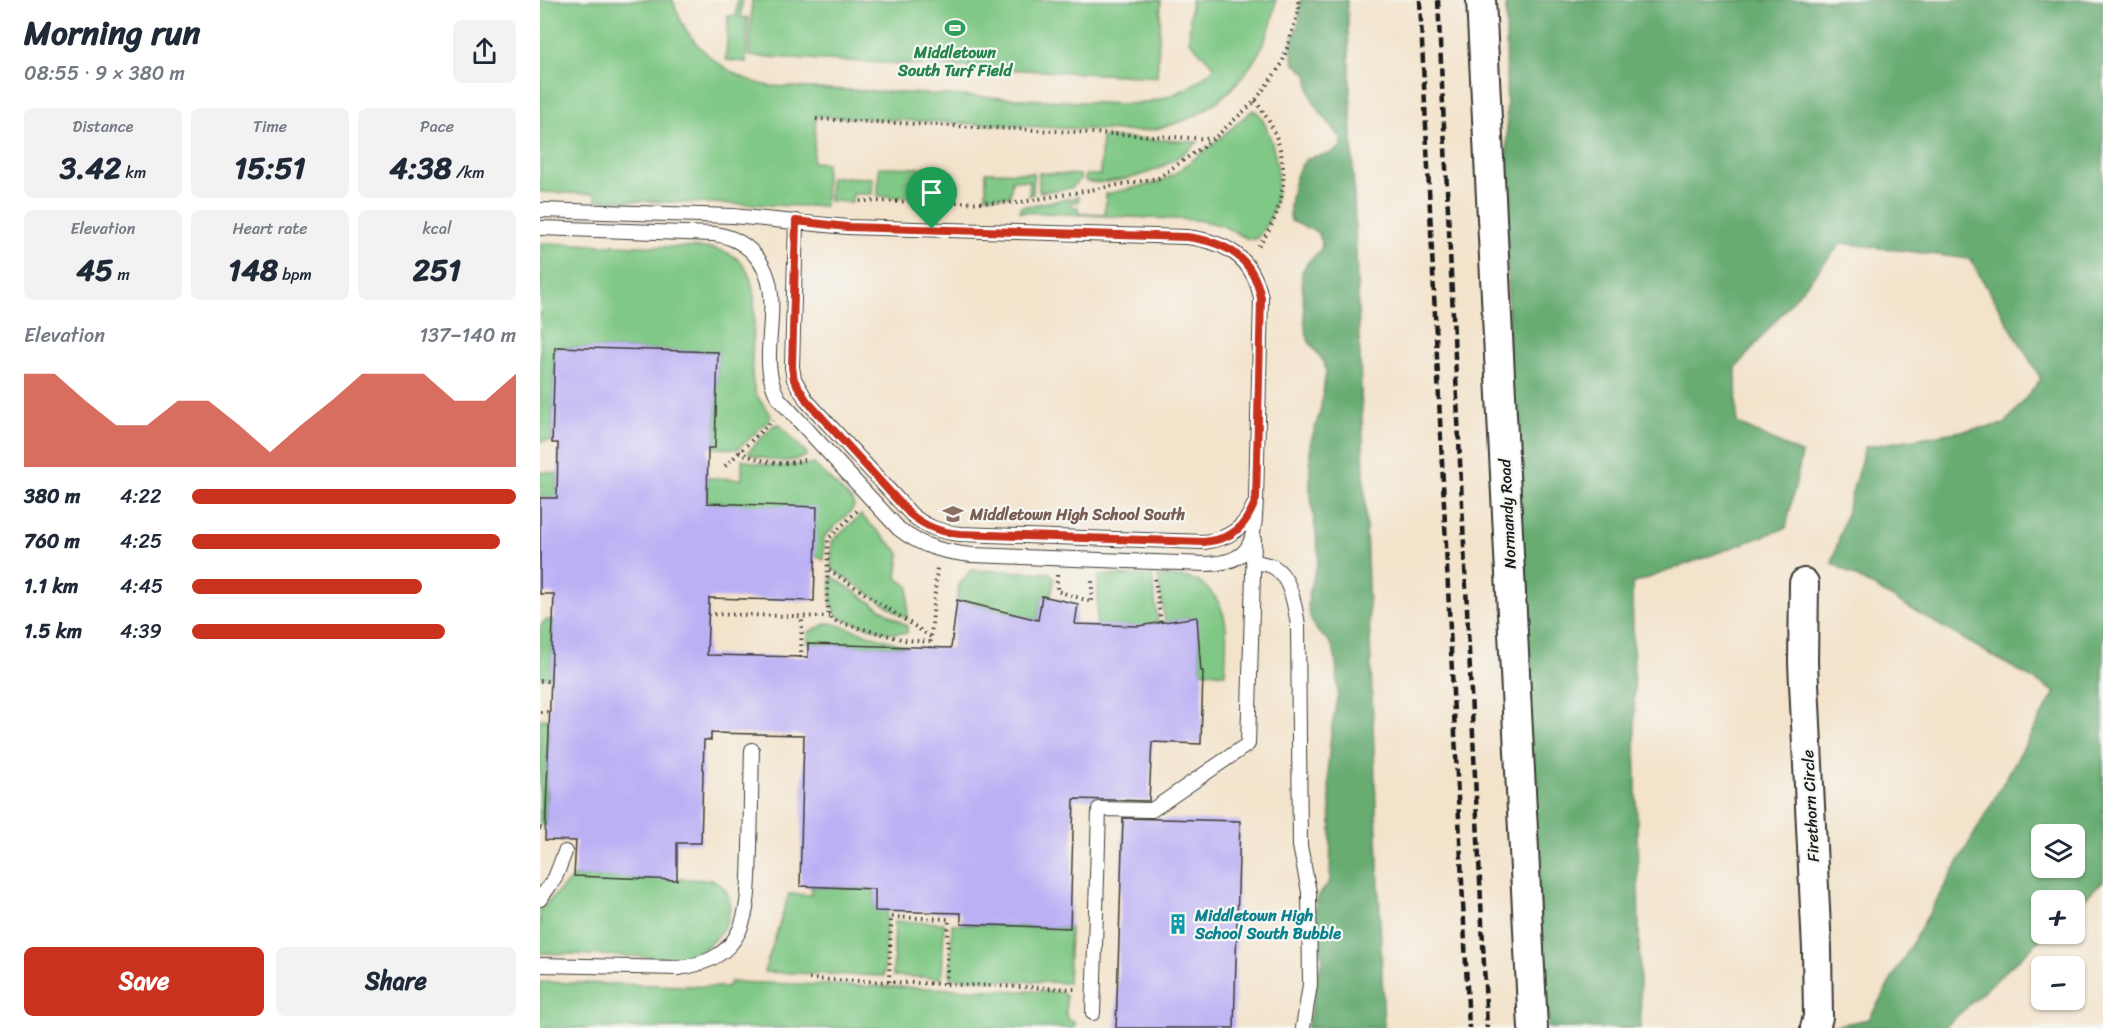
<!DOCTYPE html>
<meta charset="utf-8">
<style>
body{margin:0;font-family:Sriracha,sans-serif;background:#f2f2f3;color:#1f2937;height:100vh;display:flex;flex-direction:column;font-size:22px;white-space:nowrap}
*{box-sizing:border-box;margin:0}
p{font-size:20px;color:#747a83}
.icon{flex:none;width:33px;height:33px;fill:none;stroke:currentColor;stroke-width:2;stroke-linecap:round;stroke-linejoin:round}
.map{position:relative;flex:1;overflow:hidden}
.drawer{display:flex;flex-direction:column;background:#fff;width:540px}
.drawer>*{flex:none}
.buttons{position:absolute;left:1491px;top:824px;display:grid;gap:12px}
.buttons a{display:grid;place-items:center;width:54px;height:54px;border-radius:9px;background:#fff;box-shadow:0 2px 4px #0004;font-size:30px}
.pin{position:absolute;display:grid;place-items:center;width:51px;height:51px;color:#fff;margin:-62px -26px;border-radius:50% 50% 50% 0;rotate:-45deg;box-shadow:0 0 6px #0007}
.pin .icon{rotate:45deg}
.round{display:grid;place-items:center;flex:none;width:63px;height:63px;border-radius:9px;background:#f2f2f3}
.summary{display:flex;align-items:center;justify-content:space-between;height:102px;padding:0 24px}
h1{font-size:33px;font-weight:800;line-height:45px}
.metrics{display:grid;grid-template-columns:repeat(3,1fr);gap:9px;height:102px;padding:6px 24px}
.metrics div{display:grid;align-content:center;border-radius:9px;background:#f2f2f3;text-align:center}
.metrics b{font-size:30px;font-weight:800}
.metrics small{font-size:16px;font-weight:400}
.metrics p{font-size:16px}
.chart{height:168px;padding:12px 24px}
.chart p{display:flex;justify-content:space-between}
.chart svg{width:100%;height:108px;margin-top:6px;fill:#c8321e;opacity:.7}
.primary-button{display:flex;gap:12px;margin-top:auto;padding:12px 24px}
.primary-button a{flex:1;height:69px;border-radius:9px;background:#c8321e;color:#fff;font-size:24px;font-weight:800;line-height:69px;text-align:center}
.primary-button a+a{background:#f2f2f3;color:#1f2937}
ul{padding:0 24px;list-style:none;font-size:20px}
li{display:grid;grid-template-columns:96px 72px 1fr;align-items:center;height:45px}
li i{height:15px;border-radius:8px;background:#c8321e}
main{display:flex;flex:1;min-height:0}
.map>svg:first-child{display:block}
.green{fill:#80c885;stroke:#4e7250;stroke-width:1.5}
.forest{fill:#68ac72;stroke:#426447;stroke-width:1.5;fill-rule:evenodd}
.building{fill:#bcb0f4}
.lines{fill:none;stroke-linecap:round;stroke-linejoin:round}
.lane-casing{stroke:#3c3a36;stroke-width:16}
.street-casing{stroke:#3c3a36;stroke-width:32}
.path{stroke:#3c3a36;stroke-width:4;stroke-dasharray:1.5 4.5;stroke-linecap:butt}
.lane{stroke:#fff;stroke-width:14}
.street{stroke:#fff;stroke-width:28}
.rail{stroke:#1c1c1c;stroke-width:4.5;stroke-dasharray:9 4.5;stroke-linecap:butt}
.route-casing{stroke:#fff;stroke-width:12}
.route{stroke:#c8321e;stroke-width:8}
.labels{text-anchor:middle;stroke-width:4.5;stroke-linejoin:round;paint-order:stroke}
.leisure-label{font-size:16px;font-weight:bold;fill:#27864d;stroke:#f6f6f2}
.education-label{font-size:16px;font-weight:bold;fill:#785e54;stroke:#f6f6f2;text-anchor:start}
.street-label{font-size:16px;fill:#1c1c1c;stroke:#f6f6f2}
.culture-label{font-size:16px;font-weight:bold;fill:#0d838f;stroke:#f6f6f2;text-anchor:start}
</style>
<main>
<section class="drawer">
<div class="summary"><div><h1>Morning run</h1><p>08:55 · 9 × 380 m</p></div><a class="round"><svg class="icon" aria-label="share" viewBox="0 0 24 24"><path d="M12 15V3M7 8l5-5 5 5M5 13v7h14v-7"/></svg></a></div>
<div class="metrics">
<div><p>Distance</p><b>3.42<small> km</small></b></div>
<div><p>Time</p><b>15:51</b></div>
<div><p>Pace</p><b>4:38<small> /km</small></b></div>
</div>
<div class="metrics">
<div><p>Elevation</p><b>45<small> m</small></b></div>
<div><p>Heart rate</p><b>148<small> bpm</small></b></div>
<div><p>kcal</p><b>251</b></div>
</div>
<div class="chart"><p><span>Elevation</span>137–140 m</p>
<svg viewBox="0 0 160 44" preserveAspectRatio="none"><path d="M0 44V6L10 6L20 17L30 27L40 27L50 17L60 17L70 27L80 38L90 27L100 17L110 6L120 6L130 6L140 17L150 17L160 6V44z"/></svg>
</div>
<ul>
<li><b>380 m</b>4:22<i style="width:100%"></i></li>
<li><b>760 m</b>4:25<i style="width:95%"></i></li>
<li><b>1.1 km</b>4:45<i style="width:71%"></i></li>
<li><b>1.5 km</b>4:39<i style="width:78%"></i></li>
</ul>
<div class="primary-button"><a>Save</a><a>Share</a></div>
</section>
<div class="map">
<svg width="1563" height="1028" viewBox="0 0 1563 1028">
<rect width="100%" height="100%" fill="#f6f6f2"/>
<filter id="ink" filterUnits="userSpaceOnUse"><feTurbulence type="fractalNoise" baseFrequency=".0167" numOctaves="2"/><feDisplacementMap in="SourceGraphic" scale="12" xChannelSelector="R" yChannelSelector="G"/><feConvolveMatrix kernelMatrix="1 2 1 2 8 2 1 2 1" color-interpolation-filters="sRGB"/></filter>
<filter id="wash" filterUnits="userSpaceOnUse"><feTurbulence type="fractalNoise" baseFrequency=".008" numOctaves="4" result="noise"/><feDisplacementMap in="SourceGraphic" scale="24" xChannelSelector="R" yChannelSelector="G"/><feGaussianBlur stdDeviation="1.35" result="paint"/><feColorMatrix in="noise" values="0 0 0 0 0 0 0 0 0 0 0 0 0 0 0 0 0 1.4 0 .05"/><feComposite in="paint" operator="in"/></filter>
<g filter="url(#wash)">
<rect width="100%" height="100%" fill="#f3e3cb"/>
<path class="green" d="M0,0h133c12,44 52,76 96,86l352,18c37,0 67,-11 94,-37l-26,-26 2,-41h85c-8,62 -56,115 -117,128 -18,5 -36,3 -55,2l-288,-14 -3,46 13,1 -1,43h-20l-209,-6 -1,-6 -55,-2z
M197,0h5l-1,17 7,1 -2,44 -20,-2 2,-44h8z
M212,0h409l-4,77 -408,-21z
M713,110c9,4 12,14 15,22 14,33 14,80 -12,107h-8l-27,-14 -24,-5 -177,-8 1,-5 58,-10 -1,5h-7l-1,4 8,1v6l27,1 1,-20 54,-12 13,-7 39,-30z
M562,137l96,5c-28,23 -48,34 -85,39 -10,1 -18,3 -28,0v-6h15z
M339,167l49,1 -2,30 -48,-2z
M446,172l48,1 -1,21 -4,2 1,-15 -18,-1 -2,16h-24z
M499,173l41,2v5l-9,8 -30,4 -2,-1z
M290,177l43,1 -1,16h-19l-1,8 -23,-1z
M1,243l168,5c70,9 36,89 44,135 2,14 10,21 18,32l-1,4 -32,30 -23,-1 3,-96 -163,-5 -3,94h-12z
M239,424l28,30 -1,2c-18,9 -38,4 -57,-2v-3l25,-26z
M202,459l12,4 22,3 38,-2 38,37 2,5 -2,4 -28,27v23l-117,-57v-25l35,1z
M0,472l17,1v25h-17z
M321,515l39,38 -3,25 12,9 -2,32 -76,-51 1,-27z
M431,570l79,3 4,5 -3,20 -9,-2 -4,24 -81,-20 2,-15z
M561,575l51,1 6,47 -8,1v3l-53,-2 1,-47z
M291,576l76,50v7h-18l-50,-15 -8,-14z
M618,577c8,0 17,-1 24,0 12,1 22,7 29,15 21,23 15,53 14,82l-24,-3 -4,-54 -32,5z
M6,620h7l-2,57h-11v-51z
M292,623l76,24 -100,-3v-12l18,-8z
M0,719h9l-4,107 -5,-2z
M34,876l139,4c10,5 17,14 17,26 0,20 -19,42 -38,48 -21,6 -44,3 -64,2 -30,-1 -59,-2 -88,-3v-43z
M271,887l64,2v21l12,1 -3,65 -120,-4 25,-78 22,1z
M355,921l49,2 -2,55 -49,-2z
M412,924l118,4 -2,55 -118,-5z
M0,982l185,5 4,-2 1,-3 330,10 6,4v18l3,7 6,1v6h-535z"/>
<path class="forest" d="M760,0h47l37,1028h-77l12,-59 4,-8 -1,-6 -4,-5 -3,-12 -1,-26 4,-15 12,-16 1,-55 -3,-62 4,-39 6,-29 -2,-35 -3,-13 -4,-7 -11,-9 -7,-12 -3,-13 1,-14 10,-36 -9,-67v-46l10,-32 6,-40 -2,-10 -15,-20 -4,-13 -3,-49v-8l6,-10 12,-11 2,-6 -3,-12 -28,-12c-3,-16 3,-59 21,-64 11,-3 23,-2 30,-12l-1,-7 -24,-30 -6,-12 -4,-22 -13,-11 -3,-18 8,-23z
M966,0h597v881l-28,27 -1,-8h-32v33h5l-103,95h-122l47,-9 186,-327 -223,-129 33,-116 140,-23 36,-45 -71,-120 -129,-16 -105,125 1,55 65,31 -16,74 -154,56 9,444h-93l-39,-487zM1502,834h32v33h-32z"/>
<g id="blocks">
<path class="building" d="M15,347l163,5 -3,96h-7l-1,55 110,4 -3,94 -105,-3 -2,57 101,2v-13l143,4 6,-48 81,20 4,-24 36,8 -3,20 63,2 59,-9 4,54h2l-2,73 -49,-2 -3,59 -75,-2 -4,129 -109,-4v-11l-86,-2v-22l-75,-3 4,-151 -93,-2v7h-7l-3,103h-24v37l-103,-4 2,-35 -31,-1 9,-246h-14v-96h17l1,-55h-6z
M583,818l117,3 -6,207h-118z"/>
</g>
</g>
<g filter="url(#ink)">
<use href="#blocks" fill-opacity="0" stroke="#3c3a36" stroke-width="1.5"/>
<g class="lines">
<g class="lane-casing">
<path id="lane" d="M0,210l193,6 114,11 340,10c39,5 66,20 74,61l-5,201c-2,41 -2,64 -50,65l-234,-9c-28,-3 -50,-8 -73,-26l-120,-130c-27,-44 13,-104 -25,-145 -11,-12 -24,-18 -40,-20l-174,-6
M256,221l-4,146 2,12 13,22 104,113c15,13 29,18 49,20l244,8c23,-3 41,-13 49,-35
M713,561c6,2 13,3 19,5 19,10 23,41 26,59l2,221 9,46 1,93 -7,43
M0,899l15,-21 10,-26
M0,965l138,3c74,-9 70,-61 72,-121 1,-32 1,-64 2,-97
M553,1013l6,-204 53,1 96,-66 6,-204"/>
</g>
<g class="street-casing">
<path id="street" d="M941,0l52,1028
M1264,583l-1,80 14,286 1,68 -3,11"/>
</g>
<path class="path" d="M715,101c37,45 38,101 2,147
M276,119l397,20
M320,201l156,2 142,-25 52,-36 45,-41 27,-37 17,-55 -1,-9
M199,452c26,11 42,15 69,7
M185,466l48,-46
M317,511l-29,28 -1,62 2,16 8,5 68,18 25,2
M289,570l102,67
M517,575v16l35,11v-24
M615,579l6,44
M168,614l121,3
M390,648l7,-81
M261,658l1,-42
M0,681h10
M0,712h9
M0,828l5,1
M269,979l266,10
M349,982l2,-65 58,2 -3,66"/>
<use href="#lane" class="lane"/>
<use href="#street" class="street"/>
<path class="rail" d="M880,0l49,1028
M898,0l49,1028"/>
</g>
</g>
<g class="lines" filter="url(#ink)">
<g class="route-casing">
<path id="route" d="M256,221l51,6 340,10c39,5 66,20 74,61l-5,201c-10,28 -23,40 -52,43l-244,-8c-20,-2 -34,-7 -50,-20l-103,-113 -13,-21 -2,-13z"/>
</g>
<use href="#route" class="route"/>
</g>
<defs>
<g id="stadium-bare" transform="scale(1.62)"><path d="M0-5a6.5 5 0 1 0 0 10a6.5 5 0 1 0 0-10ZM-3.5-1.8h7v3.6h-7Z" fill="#2e9e5b" stroke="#f6f6f2" stroke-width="2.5" paint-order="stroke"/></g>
<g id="school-bare" transform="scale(1.62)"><path d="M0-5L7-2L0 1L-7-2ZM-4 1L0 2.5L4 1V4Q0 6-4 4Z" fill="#8d6e63" stroke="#f6f6f2" stroke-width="2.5" paint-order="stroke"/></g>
<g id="building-bare" transform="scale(1.62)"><path d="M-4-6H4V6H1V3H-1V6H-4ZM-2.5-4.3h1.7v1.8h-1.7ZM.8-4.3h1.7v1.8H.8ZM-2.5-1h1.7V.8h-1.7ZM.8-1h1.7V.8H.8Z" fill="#0f9aa8" stroke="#f6f6f2" stroke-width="2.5" paint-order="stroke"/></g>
</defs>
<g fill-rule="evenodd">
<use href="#stadium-bare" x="415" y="28"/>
<use href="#school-bare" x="413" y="514"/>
<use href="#building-bare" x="638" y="924"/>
</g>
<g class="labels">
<g class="leisure-label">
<text x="415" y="58">Middletown<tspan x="415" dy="18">South Turf Field</tspan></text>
</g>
<g class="education-label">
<text x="430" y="520">Middletown High School South</text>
</g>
<g class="street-label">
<text transform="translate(967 514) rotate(-93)" y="6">Normandy Road</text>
<text transform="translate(1270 806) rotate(-93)" y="6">Firethorn Circle</text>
</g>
<g class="culture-label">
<text x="655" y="921">Middletown High<tspan x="655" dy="18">School South Bubble</tspan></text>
</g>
</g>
</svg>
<div class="buttons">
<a><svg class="icon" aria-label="layers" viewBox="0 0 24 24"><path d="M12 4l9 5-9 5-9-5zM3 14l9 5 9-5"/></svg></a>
<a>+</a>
<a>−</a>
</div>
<div class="pin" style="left:392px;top:229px;background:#1e9e55"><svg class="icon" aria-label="arrive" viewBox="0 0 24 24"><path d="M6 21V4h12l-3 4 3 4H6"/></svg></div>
</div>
</main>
